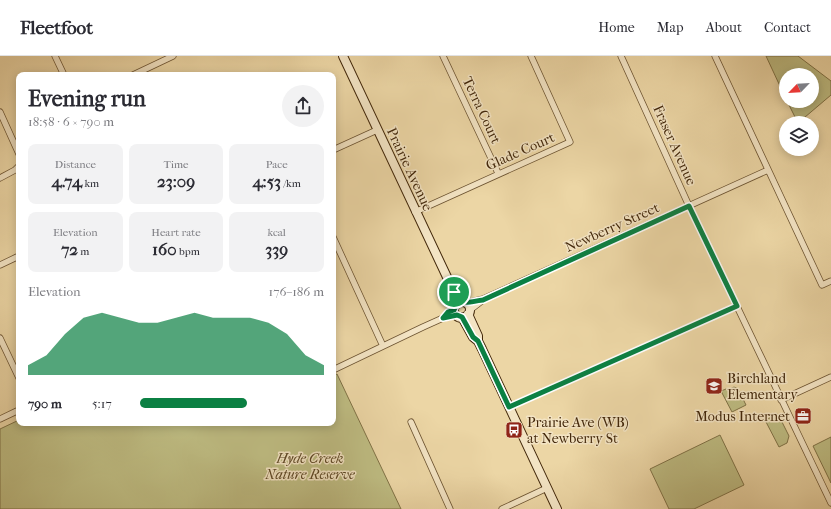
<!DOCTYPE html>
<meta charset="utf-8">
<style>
body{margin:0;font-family:"IM FELL French Canon",serif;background:#f2f2f3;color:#2b2b33;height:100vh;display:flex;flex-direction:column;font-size:15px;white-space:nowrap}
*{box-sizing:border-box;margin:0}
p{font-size:13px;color:#7c7c81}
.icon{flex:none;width:22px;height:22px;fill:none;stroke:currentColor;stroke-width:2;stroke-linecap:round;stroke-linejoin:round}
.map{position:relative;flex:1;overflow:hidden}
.sheet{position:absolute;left:16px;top:16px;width:320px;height:354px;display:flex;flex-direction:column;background:#fff;border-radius:8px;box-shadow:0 2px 10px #0003}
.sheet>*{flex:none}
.needle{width:26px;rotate:245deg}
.fabs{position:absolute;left:779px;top:12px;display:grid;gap:8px}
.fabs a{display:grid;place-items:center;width:40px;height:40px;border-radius:50%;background:#fff;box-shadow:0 2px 10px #0003;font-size:20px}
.pin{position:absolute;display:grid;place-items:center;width:34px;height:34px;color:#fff;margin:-17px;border:2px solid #fff;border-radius:50%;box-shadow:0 1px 4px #0007}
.round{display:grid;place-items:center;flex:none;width:42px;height:42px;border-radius:21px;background:#f2f2f3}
.overview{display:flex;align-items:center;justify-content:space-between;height:68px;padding:0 12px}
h1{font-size:22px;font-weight:700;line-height:30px}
.metrics{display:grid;grid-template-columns:repeat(3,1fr);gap:6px;height:68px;padding:4px 12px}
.metrics div{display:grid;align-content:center;border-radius:8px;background:#f2f2f3;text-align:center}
.metrics b{font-size:17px;font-weight:700}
.metrics small{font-size:11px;font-weight:400}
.metrics p{font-size:11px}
.chart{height:112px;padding:8px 12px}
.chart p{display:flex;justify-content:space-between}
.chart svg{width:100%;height:72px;margin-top:4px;fill:#0b8043;opacity:.7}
ul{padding:0 12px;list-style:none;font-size:13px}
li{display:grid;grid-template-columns:64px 48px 1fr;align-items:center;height:30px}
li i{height:10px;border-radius:5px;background:#0b8043}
header{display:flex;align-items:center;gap:24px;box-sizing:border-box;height:56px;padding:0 20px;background:#fff;border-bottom:1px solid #e1e1e2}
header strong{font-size:19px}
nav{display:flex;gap:22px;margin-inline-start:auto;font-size:14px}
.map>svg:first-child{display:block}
.green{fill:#bebc82;stroke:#807246}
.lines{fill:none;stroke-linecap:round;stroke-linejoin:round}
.street-casing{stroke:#6c5331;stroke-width:7}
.secondary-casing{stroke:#42270a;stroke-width:10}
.street{stroke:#f3e4c4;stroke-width:5.5}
.secondary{stroke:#f3e4c4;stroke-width:8}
.route-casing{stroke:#fff;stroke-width:8}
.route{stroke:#0b8043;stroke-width:5}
.labels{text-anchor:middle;stroke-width:3;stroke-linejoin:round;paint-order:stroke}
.street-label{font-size:14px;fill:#42270a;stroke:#f3e4c4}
.poi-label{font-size:14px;fill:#42270a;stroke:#f3e4c4;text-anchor:start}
.park-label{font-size:14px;font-style:italic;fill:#5b4522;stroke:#f3e4c4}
</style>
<header>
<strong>Fleetfoot</strong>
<nav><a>Home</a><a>Map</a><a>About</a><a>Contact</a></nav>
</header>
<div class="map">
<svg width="831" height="453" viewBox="0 0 831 453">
<rect width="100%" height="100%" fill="#ecd6a5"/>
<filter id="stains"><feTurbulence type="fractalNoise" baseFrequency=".005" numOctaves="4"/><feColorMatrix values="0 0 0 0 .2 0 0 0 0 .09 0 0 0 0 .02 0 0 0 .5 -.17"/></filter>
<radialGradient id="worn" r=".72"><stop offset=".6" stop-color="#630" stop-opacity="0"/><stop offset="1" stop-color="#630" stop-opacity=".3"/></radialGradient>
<path class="green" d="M766,0h32l33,25v14l-33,28 -11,-22h25v-26h-26v24z
M337,318l64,135h-401v-80l19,-9v3h314v-47z
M734,331l4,2 8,16 -14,7 -11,-21 5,-2h4z
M778,358l11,22 -2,7 -8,4 -14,-27z
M720,379l24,50 -50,24h-25l-19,-40z
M831,381v46l-18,-37z"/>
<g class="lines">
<g class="street-casing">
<path id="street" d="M55,0l9,19
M443,0l55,117
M621,0l68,150 142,297
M715,0l107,229 9,-4
M133,19l40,-19
M0,56l19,42
M333,94l44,-20
M0,122l15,-8 4,-4
M415,156l155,-70 -39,-86
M333,181l50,109
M0,209l19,-9
M466,247l17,-4 285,-129
M470,254l13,-10
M443,262l5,-6 6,-2
M0,282l19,40
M333,314l90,-43 20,-9 14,-3
M781,344l50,-23
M509,351l228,-101
M0,363l19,-9
M411,366l39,87
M502,453l45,-21"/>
</g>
<g class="secondary-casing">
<path id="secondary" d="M343,0l111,236 8,10
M454 254a8 8 0 1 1 16 0a8 8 0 1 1-16 0Z
M468,258l10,22v4
M462,261l11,20 5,4 4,8 75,160"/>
</g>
<use href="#street" class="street"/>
<use href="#secondary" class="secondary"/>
</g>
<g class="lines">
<g class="route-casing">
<path id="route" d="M689,150l48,100 -228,101 -31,-66 -5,-4 -11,-20 -5,-2 -14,3 5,-6 6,-2 2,-5 -2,-13c12,15 11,10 29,8z"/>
</g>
<use href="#route" class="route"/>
</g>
<defs>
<g id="school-square" transform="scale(0.9)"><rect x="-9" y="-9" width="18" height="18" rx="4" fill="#8f2418" stroke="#f3e4c4"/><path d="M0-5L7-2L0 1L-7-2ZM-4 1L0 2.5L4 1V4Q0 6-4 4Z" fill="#fff"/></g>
<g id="office-square" transform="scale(0.9)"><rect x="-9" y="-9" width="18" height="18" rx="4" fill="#8f2418" stroke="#f3e4c4"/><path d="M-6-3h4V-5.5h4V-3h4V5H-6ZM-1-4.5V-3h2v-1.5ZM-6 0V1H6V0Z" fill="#fff"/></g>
<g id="bus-square" transform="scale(0.9)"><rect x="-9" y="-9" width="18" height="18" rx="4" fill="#8f2418" stroke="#f3e4c4"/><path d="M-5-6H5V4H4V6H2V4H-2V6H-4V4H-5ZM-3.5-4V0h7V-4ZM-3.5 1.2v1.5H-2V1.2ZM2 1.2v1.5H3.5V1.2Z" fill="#fff"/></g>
</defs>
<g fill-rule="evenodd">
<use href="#school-square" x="714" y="330"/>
<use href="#office-square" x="803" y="360"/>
<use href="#bus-square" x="514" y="374"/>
</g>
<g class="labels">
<g class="street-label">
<text transform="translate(482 54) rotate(65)" y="5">Terra Court</text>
<text transform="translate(675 89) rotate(66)" y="5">Fraser Avenue</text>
<text transform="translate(520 95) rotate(-24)" y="5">Glade Court</text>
<text transform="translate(410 113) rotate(65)" y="5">Prairie Avenue</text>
<text transform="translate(612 171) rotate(-24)" y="5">Newberry Street</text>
</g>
<g class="poi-label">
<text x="727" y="327">Birchland<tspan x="727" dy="16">Elementary</tspan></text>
<text x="790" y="365" text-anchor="end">Modus Internet</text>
<text x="527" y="371">Prairie Ave (WB)<tspan x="527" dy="16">at Newberry St</tspan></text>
</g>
<g class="park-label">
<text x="310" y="407">Hyde Creek<tspan x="310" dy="16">Nature Reserve</tspan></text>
</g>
</g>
<rect width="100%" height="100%" filter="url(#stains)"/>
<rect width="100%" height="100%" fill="url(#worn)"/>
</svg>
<div class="fabs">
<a><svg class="needle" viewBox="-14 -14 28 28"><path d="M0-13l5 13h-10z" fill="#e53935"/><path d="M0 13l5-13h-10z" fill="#7c7c81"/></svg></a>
<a><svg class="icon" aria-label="layers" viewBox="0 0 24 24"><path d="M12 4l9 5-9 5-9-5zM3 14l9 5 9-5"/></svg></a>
</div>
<div class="pin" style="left:454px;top:236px;background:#1e9e55"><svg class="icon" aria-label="arrive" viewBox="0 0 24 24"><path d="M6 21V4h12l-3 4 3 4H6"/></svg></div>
<section class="sheet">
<div class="overview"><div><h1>Evening run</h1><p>18:58 · 6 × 790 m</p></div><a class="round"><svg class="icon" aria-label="share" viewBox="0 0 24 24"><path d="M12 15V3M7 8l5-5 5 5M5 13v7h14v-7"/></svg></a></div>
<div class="metrics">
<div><p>Distance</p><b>4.74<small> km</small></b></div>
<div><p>Time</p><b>23:09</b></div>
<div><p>Pace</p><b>4:53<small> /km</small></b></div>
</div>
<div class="metrics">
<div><p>Elevation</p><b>72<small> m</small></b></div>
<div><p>Heart rate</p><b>160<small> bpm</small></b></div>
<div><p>kcal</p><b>339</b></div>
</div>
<div class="chart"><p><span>Elevation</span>176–186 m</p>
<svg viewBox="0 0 160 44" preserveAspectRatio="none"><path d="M0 44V38L10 32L20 19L30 9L40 6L50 9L60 12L70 12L80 9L90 6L100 9L110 9L120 9L130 12L140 19L150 32L160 38V44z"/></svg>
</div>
<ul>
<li><b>790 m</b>5:17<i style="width:58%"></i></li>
</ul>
</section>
</div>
